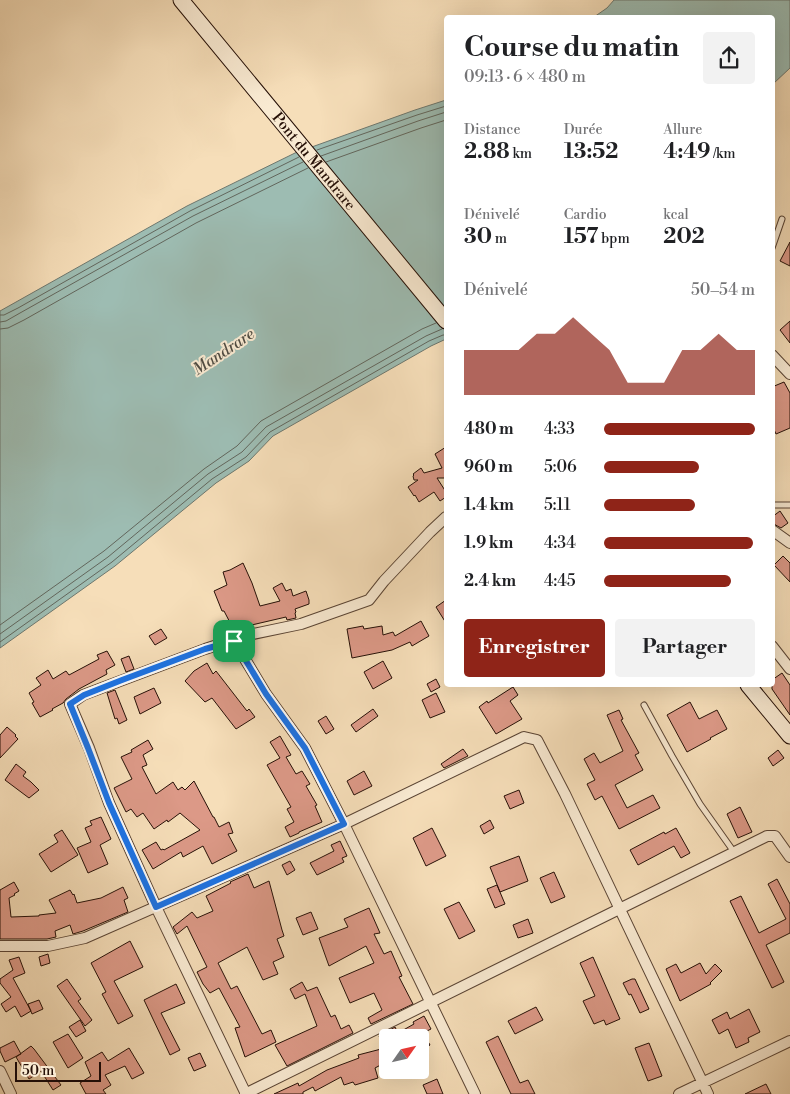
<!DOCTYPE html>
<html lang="fr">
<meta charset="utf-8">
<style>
body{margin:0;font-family:"Libre Bodoni",serif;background:#f2f2f2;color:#202124;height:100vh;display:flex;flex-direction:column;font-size:19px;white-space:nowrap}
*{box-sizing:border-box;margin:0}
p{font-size:16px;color:#757577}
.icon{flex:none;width:28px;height:28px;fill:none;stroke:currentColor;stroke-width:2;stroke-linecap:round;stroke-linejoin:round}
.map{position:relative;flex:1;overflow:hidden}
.details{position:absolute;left:444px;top:15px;width:331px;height:672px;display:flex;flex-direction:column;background:#fff;border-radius:5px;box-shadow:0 5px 20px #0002}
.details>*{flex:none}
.needle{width:32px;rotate:56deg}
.tools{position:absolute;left:379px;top:1029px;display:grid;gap:10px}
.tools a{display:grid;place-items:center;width:50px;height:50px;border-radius:5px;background:#fff;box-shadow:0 5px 20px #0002;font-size:25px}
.scale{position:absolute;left:15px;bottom:12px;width:86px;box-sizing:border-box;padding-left:5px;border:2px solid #261007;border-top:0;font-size:14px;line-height:18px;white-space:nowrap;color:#261007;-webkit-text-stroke:4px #f9ead2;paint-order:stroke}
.pin{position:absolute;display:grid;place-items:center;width:42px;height:42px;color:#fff;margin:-21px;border-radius:10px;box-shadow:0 2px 8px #0006}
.round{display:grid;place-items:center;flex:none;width:52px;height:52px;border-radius:5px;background:#f2f2f2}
.summary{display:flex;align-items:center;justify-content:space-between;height:85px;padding:0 20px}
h1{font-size:28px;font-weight:700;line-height:38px}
.stats{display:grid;grid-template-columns:repeat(3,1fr);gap:8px;height:85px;padding:5px 20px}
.stats div{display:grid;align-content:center}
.stats b{font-size:21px;font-weight:700}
.stats small{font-size:14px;font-weight:400}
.stats p{font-size:14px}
.chart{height:140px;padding:10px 20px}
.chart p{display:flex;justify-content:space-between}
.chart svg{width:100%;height:90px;margin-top:5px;fill:#8f2418;opacity:.7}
.button{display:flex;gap:10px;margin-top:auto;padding:10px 20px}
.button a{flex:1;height:58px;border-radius:5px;background:#8f2418;color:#fff;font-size:20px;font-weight:700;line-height:58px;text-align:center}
.button a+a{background:#f2f2f2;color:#202124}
ul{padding:0 20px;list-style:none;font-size:16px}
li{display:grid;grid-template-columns:80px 60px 1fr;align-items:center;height:38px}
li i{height:12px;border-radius:6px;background:#8f2418}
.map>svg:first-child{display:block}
.water{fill:#9dbcb2;stroke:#6d776e}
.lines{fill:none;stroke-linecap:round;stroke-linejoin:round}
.shore{stroke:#62665c;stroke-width:1}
.building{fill:#dc9987;stroke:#261007}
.lane-casing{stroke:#5a4434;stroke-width:7}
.street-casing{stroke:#5a4434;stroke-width:12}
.secondary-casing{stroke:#261007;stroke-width:17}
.lane{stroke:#f9ead2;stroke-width:5}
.street{stroke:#f9ead2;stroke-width:10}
.secondary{stroke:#f9ead2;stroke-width:15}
.route-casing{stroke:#fff;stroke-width:10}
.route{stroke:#1a73e8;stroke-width:6}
.labels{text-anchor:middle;stroke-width:4;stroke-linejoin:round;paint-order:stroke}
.street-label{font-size:15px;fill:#261007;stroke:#f9ead2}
.water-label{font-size:16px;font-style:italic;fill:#504c43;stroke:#f9ead2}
</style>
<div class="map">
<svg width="790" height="1094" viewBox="0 0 790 1094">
<rect width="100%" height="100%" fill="#f6deb9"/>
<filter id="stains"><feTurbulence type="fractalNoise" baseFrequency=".004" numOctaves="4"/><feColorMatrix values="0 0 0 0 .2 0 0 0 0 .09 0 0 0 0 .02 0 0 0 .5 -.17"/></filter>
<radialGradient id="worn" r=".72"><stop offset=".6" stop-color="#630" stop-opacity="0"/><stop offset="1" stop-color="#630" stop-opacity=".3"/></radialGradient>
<path class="water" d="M614,0h176v68l-17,16 -1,-66 -178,-1 13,-9z
M446,100v239l-15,7 -158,90 -24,25 -33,22 -101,83 -115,82v-337l187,-105 108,-53 120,-43z"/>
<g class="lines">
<path class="shore" d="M317,150l100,-35 29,-9
M321,156l97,-35 28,-9
M326,162l95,-34 25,-8
M0,315h4l14,-7 172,-97 109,-54
M0,322l6,-1 14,-8 173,-97 110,-54
M0,329l8,-1 16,-8 172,-97 112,-55
M0,625l104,-74 100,-82 33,-23 24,-25 161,-92 14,-6
M0,634l108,-77 100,-83 34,-22 24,-25 160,-91 16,-7
M0,642l112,-80 100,-83 34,-22 24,-25 159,-91 14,-6h3"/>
</g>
<path class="building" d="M790,242v24l-10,-5z
M790,321v22l-10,-13z
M784,382l6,11v35l-14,6 -4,-9v-38z
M446,447v31h-9l9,14v5l-6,4 -6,-9 -15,10 -4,-7 -1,1 -6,-9 10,-7h-4l-1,-4 1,-1 -1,-1 8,-6 3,5 18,-5 -7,-14z
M780,511l8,12 -7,5 -9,-5v-6z
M783,556l7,7v19l-16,-17z
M243,563l9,20 8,23 20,-5 -7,-13 9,-5 4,8 5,-2 2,7 13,-5 3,9v4l-14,5 1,3 -1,1 1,5 -9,2 -1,-3 -43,10 1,2 -9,3 -11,-21h-2l-8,-20 13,-6 -4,-13 7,-2z
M446,600v23l-10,-16z
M421,621l8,15 -17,10 -2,-4 -18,8 -40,8 -5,-29 16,-3 1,3 18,-3 1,9 10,-3 2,4z
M161,629l6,9 -12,7 -6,-9z
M107,651l8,14 -9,5 1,4 -28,15 -13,10 -3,4 -11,6 1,1 -13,7 -8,-14 2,-1 -5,-9 12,-8 -5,-7 12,-8 5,9 13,-8 3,4 30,-16 -2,-4z
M129,656l5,13 -8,3 -5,-13z
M383,661l9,17 -19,11 -9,-17z
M207,663l6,11 3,-3 31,40 2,-2 6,8 -19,12 -24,-31 -7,4 -20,-21 9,-10z
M782,673l8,12v30l-18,-26v-9z
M436,679l4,8 -9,5 -4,-8z
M513,687l5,8 -8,6 12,18 -26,15 -17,-27 8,-6 1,2z
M154,688l7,15 -21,11 -6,-17z
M115,690l12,30 -8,4 -2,-6 -2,1 -8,-26z
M436,693l9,19 -15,6 -8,-18z
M690,702l9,17 18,-9 10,19 -17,9 1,1 -24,13 -20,-37z
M373,709l5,7 -22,16 -5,-7z
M619,710l4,9 -2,1 18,33 -4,2 8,15 -28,15 12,23 26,-13 7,13 -41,21 -17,-33 -7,4 -8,-16 8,-4 -11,-21 10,-6 6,10 23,-12 -16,-36z
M326,716l8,13 -8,5 -8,-13z
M7,727l9,8 -1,1 3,3 -18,19v-23z
M280,736l11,19 -5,2 10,17 6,-3 8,13 -4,2 11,19 -2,1 7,16 -23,10v1l-9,4 -5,-10 9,-5 -7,-13 4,-2 -24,-42 13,-7 -10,-16z
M148,740l5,9 -10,6 4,10 -5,2 14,27 17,-12 5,8 4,-3 3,3 9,-9 19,36h1l5,10 10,-5 4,11 -5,1 9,17 -25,13 -9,-18 -20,11 -2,-5 -28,17 -11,-19 14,-8 5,8 2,-1 1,1 36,-20 -20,-17 -12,9 -1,-2 -13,9 -11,-16 -6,4 -6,-8 -5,3 -12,-24 18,-9 -11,-22 11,-5 -1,-2z
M463,749l5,7 -24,12 -3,-4z
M778,750l6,8 -11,8 -5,-8z
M16,764l10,8 -3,4 8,6 8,8 -10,8 -24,-18z
M364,771l8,15 -18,9 -7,-14z
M519,790l5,13 -14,6 -6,-13z
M740,807l12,25 -14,6 -11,-24z
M101,817l10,22 -11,6 8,19 -20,9 -11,-25 14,-6 -6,-14 7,-3 -2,-4z
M490,820l4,8 -10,6 -4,-8z
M432,828l14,28 -20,10 -13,-28z
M676,828l14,25 -9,5 -7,-12 -36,19 -8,-15 34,-18 1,2z
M62,830l16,25 -27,17 -12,-18 19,-12 -4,-7z
M340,841l7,15 -5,2 2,4 -27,13 -7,-12 24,-12 -3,-6z
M519,856l9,25 -28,11 -10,-25z
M290,861l5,9 -8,5 -5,-10z
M554,872l11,25 -14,6 -11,-25z
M248,874l6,14 15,-7 13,49 2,6 -7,3 7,18 -11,5 5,12 -15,6 -16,-33 -29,16 13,26 6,-3 25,48 9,-4 5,12 -31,15 -10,-29 5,-1 -21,-39 -9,5 -7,-9 -6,-12 10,-5 -20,-41 -10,8 -4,-7 19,-15 5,6 16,-7 -7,-15 25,-13 -1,-1z
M777,879l13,25v29l-24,12 18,37 -12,6 -42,-87 11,-5 18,37 27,-14 -18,-35z
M14,882l5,9 -5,3 1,1 -6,3 2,19 28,-1v-1l17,-2 -7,-13 21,-10 3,5 1,-1 3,9 24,-5 22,-11 5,11 -4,2 4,12 -45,19 -10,3 -3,-9 -15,6 1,6 -9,2h-47v-49z
M497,885l8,19 -10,4 -8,-19z
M459,902l16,29 -16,8 -15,-30z
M369,908l11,25 -6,1 10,20 7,-3 11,25 -3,1 14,27 -42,20 -3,-6 14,-8 -8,-17 -24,10 -11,-25 35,-15 -8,-17 -37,20 -10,-28 29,-11 -4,-8z
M311,912l7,17 -15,6 -7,-17z
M528,919l5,14 -15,5 -5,-13z
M130,941l13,26 -29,14 19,35 -15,8 -16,-30 4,-2 -15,-29z
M48,954l2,9 -9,3 -2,-9z
M19,957l6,16 -12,5 18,33 -10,6 -6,-11 -9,6 -5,-8 10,-7 -11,-14v-4l13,-9 -4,-10z
M593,957l27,62 -14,6 -2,-5 -10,4 -11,-23 12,-5 -15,-33z
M700,963l6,11 9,-10 7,7 -12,12 1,1 -31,17 -14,-32 10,-5 5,9z
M67,979l14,20 -3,2 14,19 -7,6 -28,-40z
M632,979h3l14,30 -9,4 -9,-19 -2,1 -6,-12z
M302,982l5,9 10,-4 14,30 4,-2 6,14 8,-4 4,8 -66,33 -12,-21 42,-19 -12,-32 -10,5 -5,-10z
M176,984l9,19 -24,10 19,37 -10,5 -26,-55z
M39,1000l4,9 -11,5 -4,-10z
M536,1007l7,13 -28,14 -7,-13z
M749,1009l11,23 -12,6 1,4 -13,6 -8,-19 -9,5 -7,-14 15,-8 3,7z
M424,1016l7,13 -8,4 7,12 -10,6v-13h-32v23l-13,7 3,10 -23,7 -2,-3 -9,3 -3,-8 -26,14 -2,-4 -10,5v2h-29l24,-11 1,3 28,-16 32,-12 -1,-3 27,-7 -6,-12 16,-9 3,6 16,-9 -1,-2z
M80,1020l6,11 -10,6 -7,-10z
M68,1034l15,24 -15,10 -15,-26z
M498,1036l22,47 8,-3 7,14h-24l-25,-52z
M14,1041l7,13 -16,8 -5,-11v-3z
M649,1043l13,33 -14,5 -13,-33z
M31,1046l3,3 27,36 -8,5 -12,-19 -12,8 -13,-22z
M129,1048l15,25 -12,6 -7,-13 -20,9 6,10 -8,5 3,4h-20l-6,-11 11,-7 -6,-14 17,-10 6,9z
M200,1053l6,13 -12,5 -6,-13z
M437,1079l6,15h-16l-4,-9z
M766,1084l5,10h-26z"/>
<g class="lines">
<g class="lane-casing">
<path id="lane" d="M772,248l10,-29
M772,505h18
M644,705l28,51 28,48 34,48"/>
</g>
<g class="street-casing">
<path id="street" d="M772,355l18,19
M772,530l18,13
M234,641l32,53 39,54 39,76 131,270
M772,646l18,23
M0,946h48l37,-8 259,-114 180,-87 13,3 28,54 143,300
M0,1071l11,23
M245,1094l522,-258h8l15,21
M246,1094l-90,-187 -47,-104 -20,-55 -19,-44 13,-9 122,-46 43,-14 53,-11 68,-24 15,-19 46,-49 16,-15
M679,1094l111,-53"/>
</g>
<g class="secondary-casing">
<g id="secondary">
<path id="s1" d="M181,0l265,321"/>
<path d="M748,685l42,51"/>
</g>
</g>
<use href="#lane" class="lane"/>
<use href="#street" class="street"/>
<use href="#secondary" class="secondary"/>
</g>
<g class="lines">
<g class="route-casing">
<path id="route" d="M234,641l32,53 39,54 39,76 -188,83 -47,-104 -21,-55 -18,-44 14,-9 38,-15 83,-31z"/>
</g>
<use href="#route" class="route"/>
</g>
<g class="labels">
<g class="street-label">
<text dy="5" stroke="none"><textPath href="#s1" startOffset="209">Pont du Mandrare</textPath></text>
</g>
<g class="water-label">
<text transform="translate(223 351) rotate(-34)" y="6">Mandrare</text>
</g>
</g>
<rect width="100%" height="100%" filter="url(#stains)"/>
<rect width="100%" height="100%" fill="url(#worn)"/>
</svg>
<div class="tools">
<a><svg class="needle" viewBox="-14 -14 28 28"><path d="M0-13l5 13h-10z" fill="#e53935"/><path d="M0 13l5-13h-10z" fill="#757577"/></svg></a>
</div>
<div class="scale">50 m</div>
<div class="pin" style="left:234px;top:641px;background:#1e9e55"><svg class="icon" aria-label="arrive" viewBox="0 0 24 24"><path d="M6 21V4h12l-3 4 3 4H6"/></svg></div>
<section class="details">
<div class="summary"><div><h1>Course du matin</h1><p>09:13 · 6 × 480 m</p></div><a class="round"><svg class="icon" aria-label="share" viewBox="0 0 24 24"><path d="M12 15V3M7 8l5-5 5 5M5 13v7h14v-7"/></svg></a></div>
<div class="stats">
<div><p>Distance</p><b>2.88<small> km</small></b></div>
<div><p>Durée</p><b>13:52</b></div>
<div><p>Allure</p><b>4:49<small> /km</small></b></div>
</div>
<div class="stats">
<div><p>Dénivelé</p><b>30<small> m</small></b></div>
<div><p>Cardio</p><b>157<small> bpm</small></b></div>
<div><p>kcal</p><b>202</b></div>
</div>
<div class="chart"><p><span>Dénivelé</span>50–54 m</p>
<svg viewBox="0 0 160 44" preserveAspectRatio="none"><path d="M0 44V22L10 22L20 22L30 22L40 14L50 14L60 6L70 14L80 22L90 38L100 38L110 38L120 22L130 22L140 14L150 22L160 22V44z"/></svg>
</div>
<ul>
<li><b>480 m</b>4:33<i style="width:100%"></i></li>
<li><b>960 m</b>5:06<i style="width:63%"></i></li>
<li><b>1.4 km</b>5:11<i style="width:60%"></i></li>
<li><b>1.9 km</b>4:34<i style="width:99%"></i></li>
<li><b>2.4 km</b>4:45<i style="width:84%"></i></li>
</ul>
<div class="button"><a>Enregistrer</a><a>Partager</a></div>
</section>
</div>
